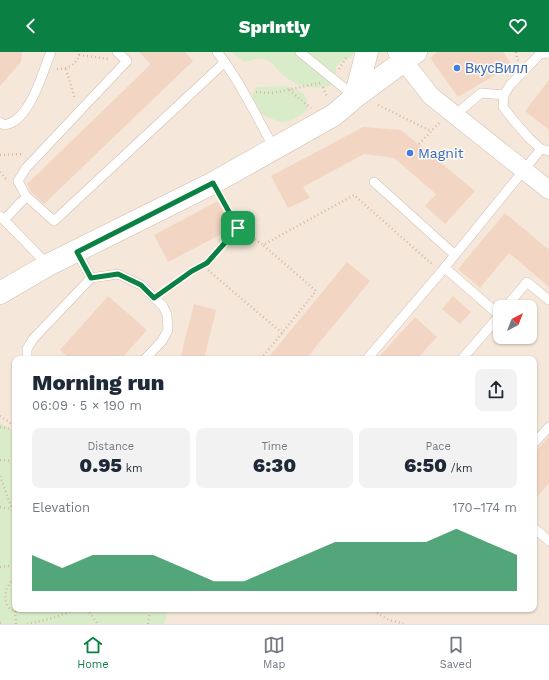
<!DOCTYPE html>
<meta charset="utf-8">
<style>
body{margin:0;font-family:"Work Sans",sans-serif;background:#f2f2f3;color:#1f2937;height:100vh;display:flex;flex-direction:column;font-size:15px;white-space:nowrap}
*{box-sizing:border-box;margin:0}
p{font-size:13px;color:#747a83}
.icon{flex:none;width:22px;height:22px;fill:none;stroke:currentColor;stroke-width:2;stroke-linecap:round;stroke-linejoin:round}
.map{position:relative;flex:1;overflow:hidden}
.panel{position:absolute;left:12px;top:304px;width:525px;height:256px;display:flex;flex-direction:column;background:#fff;border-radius:8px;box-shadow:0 1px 3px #0004}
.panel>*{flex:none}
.needle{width:26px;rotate:42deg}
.fabs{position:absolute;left:493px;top:248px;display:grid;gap:8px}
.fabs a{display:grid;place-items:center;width:44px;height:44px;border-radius:8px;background:#fff;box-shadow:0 1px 3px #0004;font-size:20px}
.pin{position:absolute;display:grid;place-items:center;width:34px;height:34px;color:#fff;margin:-17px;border-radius:8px;box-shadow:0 2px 6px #0006}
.round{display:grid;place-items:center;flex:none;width:42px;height:42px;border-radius:8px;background:#f2f2f3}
.headline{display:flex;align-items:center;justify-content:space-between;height:68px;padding:0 20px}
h1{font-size:22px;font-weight:800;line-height:30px}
.figures{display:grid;grid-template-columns:repeat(3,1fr);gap:6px;height:68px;padding:4px 20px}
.figures div{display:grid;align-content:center;border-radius:8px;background:#f2f2f3;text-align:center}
.figures b{font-size:20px;font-weight:800}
.figures small{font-size:11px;font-weight:400}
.figures p{font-size:11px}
.chart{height:112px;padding:8px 20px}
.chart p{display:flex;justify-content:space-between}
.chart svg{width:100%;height:72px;margin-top:4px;fill:#0b8043;opacity:.7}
header{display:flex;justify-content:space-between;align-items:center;height:52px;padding:0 20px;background:#0b8043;color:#fff;font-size:18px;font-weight:800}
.menu{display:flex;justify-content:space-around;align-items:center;height:56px;border-top:1px solid #e0e1e3;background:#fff;font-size:11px;color:#747a83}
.menu a{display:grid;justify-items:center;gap:2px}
.menu .active{color:#0b8043}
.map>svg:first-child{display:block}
.residential{fill:#f5e8da;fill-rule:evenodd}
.green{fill:#d8ecc9}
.building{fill:#f3d5c3}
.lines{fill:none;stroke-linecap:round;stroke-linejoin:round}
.service-casing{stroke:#d1beb0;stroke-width:10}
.minor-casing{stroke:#d1beb0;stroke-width:19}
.tertiary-casing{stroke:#d1beb0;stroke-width:23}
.path{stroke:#d9b8a5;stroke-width:2.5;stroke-dasharray:1 3;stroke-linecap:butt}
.service{stroke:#fff;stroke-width:9}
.minor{stroke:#fff;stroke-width:18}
.tertiary{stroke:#fff;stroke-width:22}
.route-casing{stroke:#fff;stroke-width:8}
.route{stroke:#0b8043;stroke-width:5}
.shop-dot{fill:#3f7fe0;stroke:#fffaf3;stroke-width:1.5}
.labels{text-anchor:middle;stroke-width:3;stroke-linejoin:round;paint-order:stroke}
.shop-label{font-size:14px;fill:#366cbe;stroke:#fffaf3;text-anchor:start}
</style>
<header><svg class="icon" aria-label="back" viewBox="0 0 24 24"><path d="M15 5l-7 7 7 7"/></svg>Sprintly<svg class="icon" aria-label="heart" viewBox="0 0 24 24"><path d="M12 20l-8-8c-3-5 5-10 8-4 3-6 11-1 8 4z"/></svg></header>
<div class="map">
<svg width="549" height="572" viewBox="0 0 549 572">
<rect width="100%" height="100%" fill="#fdf6ec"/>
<path class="residential" d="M0,0h549v572h-549zM500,255h30v30h-30zM15,307h519v250h-519z"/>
<path class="green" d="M231,0h124l-6,6 -8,3 -5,6v11l-6,8c-20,4 -35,0 -49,-13 -4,-4 -9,-11 -14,-13 -7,-3 -15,0 -22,2z
M286,34c13,4 24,7 21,24 -7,6 -15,12 -25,12 -3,0 -8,-3 -12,-4 -15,-5 -22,-15 -14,-31z
M0,371l15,9v177h154l-5,15h-164z"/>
<path class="building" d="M0,0h22l-1,10 -21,24z
M139,0h46l8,9 -149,143 -13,-12 -4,-8 124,-120z
M437,0h66l9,13 -54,32 -28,-39z
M549,28v50l-24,-19z
M363,75l38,3 74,61 -30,33 -20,-18 11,-12 -42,-36 -30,-4 -61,33 7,11 -22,10 -17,-32z
M218,149l15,27 -65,34 -14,-27z
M505,161l44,37v37l-40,-34 -29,35 -22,-19z
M347,210l23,19 -64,78h-39z
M108,244l39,34 -26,29h-51l-10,-9z
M453,244l18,16 -11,12 -18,-15z
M194,252l22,6 -12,49h-24z
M415,265l22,20 -20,22h-40z
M549,384v47l-15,18v-48z"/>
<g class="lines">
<g class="service-casing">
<path id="service" d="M117,0l10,9 -101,107 -8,13 8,15 28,25 171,-159
M217,0c23,29 39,64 57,96
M300,0l54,44
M549,1l-9,1 -30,31 -6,10 -1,12 11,14 15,17 12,11 8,2
M455,63l26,-22 23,2
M0,70l4,3c26,-3 38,-52 47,-73
M374,130l81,73
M0,164l48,49
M4,168l18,-19
M77,200l14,26
M445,216l54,47
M506,255l21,-25 22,18
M27,307v-10l6,-10 58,-61 27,-4 23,11 22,21 4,9 1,15 -6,11 -17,18
M367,307l74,-87 100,-123
M462,307l38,-44
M534,391l15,-16
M534,476l15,13"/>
</g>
<g class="minor-casing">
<path id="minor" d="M397,0l10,7 2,9 22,28 118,94"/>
</g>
<g class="tertiary-casing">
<path id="tertiary" d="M355,45l12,-45
M0,241l48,-28 165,-82 121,-68 21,-18 61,-45"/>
</g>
<path class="path" d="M516,0l1,7 2,2
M79,3l29,4
M57,17c12,0 20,-5 23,-17
M66,17l9,30
M339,17l7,-11
M323,35l4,10
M289,38l22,18
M256,40l16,1 48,-10
M378,53l53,26
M419,92l20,-21
M0,103l23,-1
M0,120l6,7
M222,147l16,29
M202,213l80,68
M163,240l29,-21 15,-8 31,-35 25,17
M261,307l55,-68 -53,-46 91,-50 79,70
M0,364l15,10
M0,375l15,3
M0,408l15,1
M0,424l15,41
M0,455l11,2
M0,515l15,-2
M15,528c-15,5 -13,41 11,29
M87,557l11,15
M370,557l19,11 16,4
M15,559l1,13
M0,571l4,1
M27,572l22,-5 29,-10
M148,572l2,-15"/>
<use href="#service" class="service"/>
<use href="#minor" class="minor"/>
<use href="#tertiary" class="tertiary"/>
</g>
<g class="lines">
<g class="route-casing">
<path id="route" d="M213,131l25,45 -31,35 -15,8 -38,27 -13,-13 -23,-11 -27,4 -14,-26z"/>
</g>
<use href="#route" class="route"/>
</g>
<g class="shop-dot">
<circle cx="457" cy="16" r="4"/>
<circle cx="410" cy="101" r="4"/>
</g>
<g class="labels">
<g class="shop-label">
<text x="465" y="21">ВкусВилл</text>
<text x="418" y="106">Magnit</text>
</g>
</g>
</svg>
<div class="fabs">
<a><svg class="needle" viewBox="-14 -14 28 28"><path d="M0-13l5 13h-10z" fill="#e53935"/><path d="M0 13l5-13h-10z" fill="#747a83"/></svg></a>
</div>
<div class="pin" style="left:238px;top:176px;background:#1e9e55"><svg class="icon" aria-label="arrive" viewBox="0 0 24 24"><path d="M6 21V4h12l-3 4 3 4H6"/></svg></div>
<section class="panel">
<div class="headline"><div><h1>Morning run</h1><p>06:09 · 5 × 190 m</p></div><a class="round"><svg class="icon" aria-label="share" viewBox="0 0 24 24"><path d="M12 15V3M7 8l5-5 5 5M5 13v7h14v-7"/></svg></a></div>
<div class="figures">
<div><p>Distance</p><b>0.95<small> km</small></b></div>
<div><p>Time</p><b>6:30</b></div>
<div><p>Pace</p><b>6:50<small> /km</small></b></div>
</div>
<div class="chart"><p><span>Elevation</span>170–174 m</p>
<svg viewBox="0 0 160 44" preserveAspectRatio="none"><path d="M0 44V22L10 30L20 22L30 22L40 22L50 30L60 38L70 38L80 30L90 22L100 14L110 14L120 14L130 14L140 6L150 14L160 22V44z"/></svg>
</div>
</section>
</div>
<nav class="menu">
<a class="active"><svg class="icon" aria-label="home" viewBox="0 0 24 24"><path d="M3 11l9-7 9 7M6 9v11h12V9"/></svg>Home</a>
<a><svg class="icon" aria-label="map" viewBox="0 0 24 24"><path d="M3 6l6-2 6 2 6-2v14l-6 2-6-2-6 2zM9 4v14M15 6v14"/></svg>Map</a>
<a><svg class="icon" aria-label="saved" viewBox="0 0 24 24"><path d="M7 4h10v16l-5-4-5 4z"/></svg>Saved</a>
</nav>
